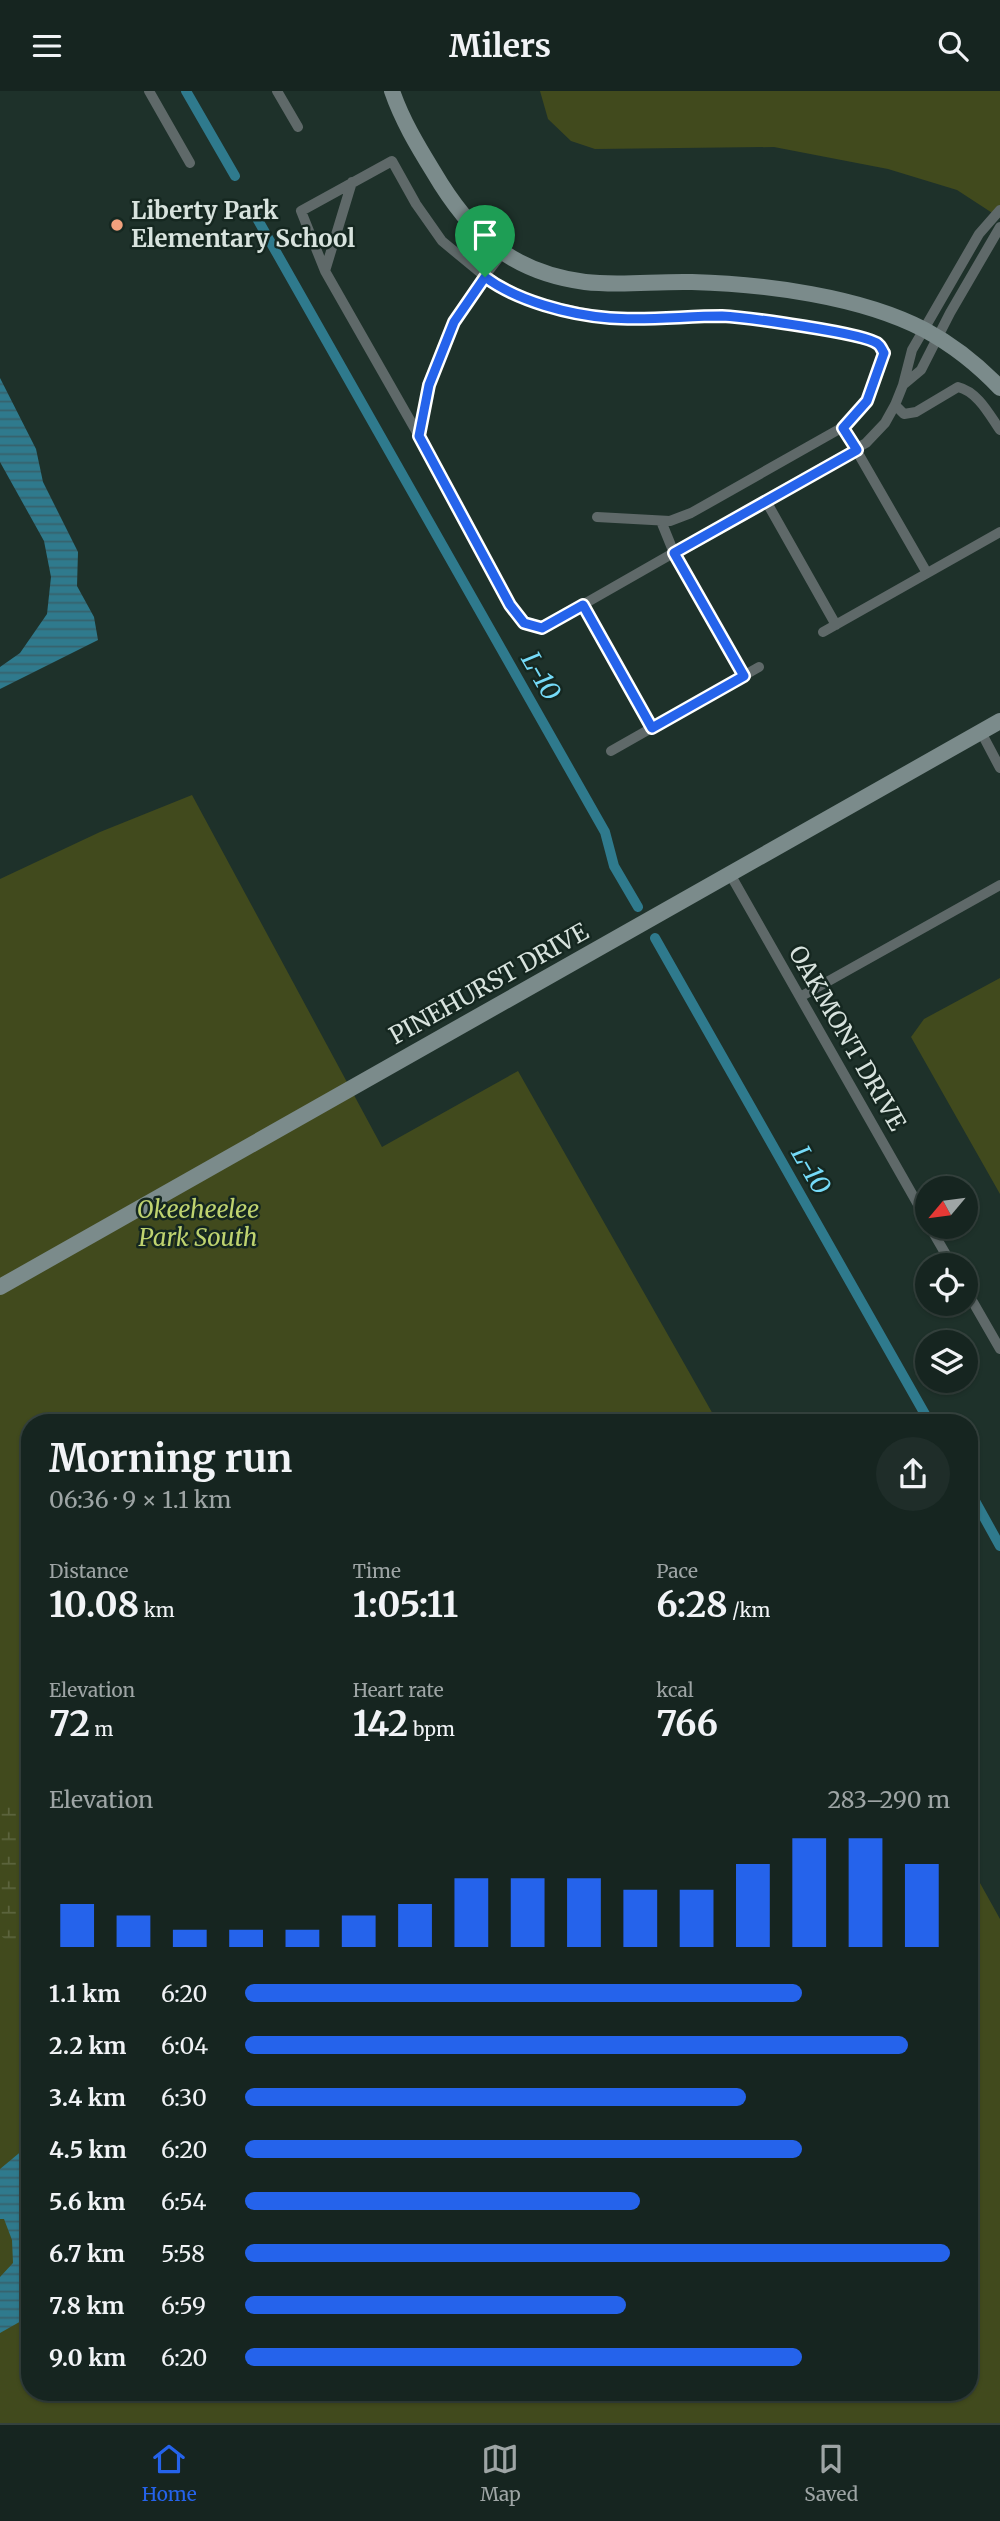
<!DOCTYPE html>
<meta charset="utf-8">
<style>
body{margin:0;font-family:Merriweather,serif;background:#1f2d29;color:#f1f3f6;height:100vh;display:flex;flex-direction:column;font-size:26px;white-space:nowrap}
*{box-sizing:border-box;margin:0}
p{font-size:23px;color:#9ea5a5}
.icon{flex:none;width:38px;height:38px;fill:none;stroke:currentColor;stroke-width:2;stroke-linecap:round;stroke-linejoin:round}
.map{position:relative;flex:1;overflow:hidden}
.sheet{position:absolute;left:21px;top:1323px;width:957px;height:987px;display:flex;flex-direction:column;background:#162520;border-radius:28px;box-shadow:0 2px 5px #0004,0 0 0 2px #35423e}
.sheet>*{flex:none}
.needle{width:46px;rotate:241deg}
.fabs{position:absolute;left:915px;top:1085px;display:grid;gap:14px}
.fabs a{display:grid;place-items:center;width:63px;height:63px;border-radius:50%;background:#162520;box-shadow:0 2px 5px #0004,0 0 0 2px #35423e;font-size:35px}
.pin{position:absolute;display:grid;place-items:center;width:60px;height:60px;color:#fff;margin:-72px -30px;border-radius:50% 50% 50% 0;rotate:-45deg;box-shadow:0 0 7px #0007}
.pin .icon{rotate:45deg}
.round{display:grid;place-items:center;flex:none;width:74px;height:74px;border-radius:37px;background:#1f2d29}
.headline{display:flex;align-items:center;justify-content:space-between;height:119px;padding:0 28px}
h1{font-size:38px;font-weight:700;line-height:52px}
.stats{display:grid;grid-template-columns:repeat(3,1fr);gap:10px;height:119px;padding:7px 28px}
.stats div{display:grid;align-content:center}
.stats b{font-size:35px;font-weight:700}
.stats small{font-size:19px;font-weight:400}
.stats p{font-size:19px}
.chart{height:196px;padding:14px 28px}
.chart p{display:flex;justify-content:space-between}
.chart svg{width:100%;height:126px;margin-top:7px;stroke:#2563eb;stroke-width:6}
ul{padding:0 28px;list-style:none;font-size:23px}
li{display:grid;grid-template-columns:112px 84px 1fr;align-items:center;height:52px}
li i{height:18px;border-radius:9px;background:#2563eb}
header{display:flex;justify-content:space-between;align-items:center;height:91px;padding:0 28px;background:#162520;font-size:32px;font-weight:700}
.dock{display:flex;justify-content:space-around;align-items:center;height:98px;border-top:2px solid #35423e;background:#162520;font-size:19px;color:#9ea5a5}
.dock a{display:grid;justify-items:center;gap:4px}
.dock .on{color:#2563eb}
.map>svg:first-child{display:block}
.green{fill:#414a1d}
.wetland{fill:url(#wetland-marsh)}
.water{fill:url(#water-rules)}
.lines{fill:none;stroke-linecap:round;stroke-linejoin:round}
.canal{stroke:#2f7a8d;stroke-width:10}
.street{stroke:#5f6969;stroke-width:10}
.secondary{stroke:#7b8b8b;stroke-width:16}
.route-casing{stroke:#fff;stroke-width:14}
.route{stroke:#2563eb;stroke-width:9}
.poi-dot{fill:#f1a17d;stroke:#152720;stroke-width:2.5}
.labels{text-anchor:middle;stroke-width:5;stroke-linejoin:round;paint-order:stroke}
.poi-label{font-size:24px;font-weight:bold;fill:#d8e3de;stroke:#152720;text-anchor:start}
.street-label{font-size:24px;fill:#d8e3de;stroke:#152720}
.park-label{font-size:24px;font-style:italic;fill:#bfd36f;stroke:#152720}
.water-label{font-size:26px;font-style:italic;fill:#75daf7;stroke:#152720}
</style>
<header><svg class="icon" aria-label="menu" viewBox="0 0 24 24"><path d="M4 6h16M4 12h16M4 18h16"/></svg>Milers<svg class="icon" aria-label="search" viewBox="0 0 24 24"><circle cx="10" cy="10" r="6"/><path d="M15 15l6 6"/></svg></header>
<div class="map">
<svg width="1000" height="2332" viewBox="0 0 1000 2332">
<defs>
<pattern id="wetland-marsh" width="20" height="14" patternUnits="userSpaceOnUse" patternTransform="scale(1.75)"><rect width="20" height="14" fill="#414a1d"/><path d="M1 5h8M5 5V1M11 12h8M15 12V8" fill="none" stroke="#5c643d"/></pattern>
<pattern id="water-rules" width="6" height="5" patternUnits="userSpaceOnUse" patternTransform="scale(1.75)"><rect width="6" height="5" fill="#2f7a8d"/><path d="M0 2.5h6" fill="none" stroke="#37626c"/></pattern>
</defs>
<rect width="100%" height="100%" fill="#1e312a"/>
<path class="green" d="M540,0h460v127l-43,-28 -69,-21 -114,-22 -179,2 -24,-8 -23,-22z
M192,704l190,352 136,-76 200,352h-688v969h940v-527l30,54v504h-1000v-1544l100,-47z
M1000,887v216l-89,-157 13,-18z"/>
<path class="wetland" d="M30,1685v183l-30,-24v-125z"/>
<path class="water" d="M0,287l36,71 7,33 35,70 -1,34 17,31 4,23 -98,49v-22l20,-14 27,-39 4,-37 -7,-36 -44,-79z
M30,2053v172l-30,17v-56l13,-14 -1,-23 -8,-21h-4v-50z"/>
<g class="lines">
<path class="canal" d="M186,0l49,85
M254,122l351,619 9,34 24,41
M655,847l275,485
M970,1401l30,54"/>
<path class="street" d="M149,0l41,72
M277,0l21,36
M503,161c-17,23 -37,46 -50,71 -17,36 -26,74 -34,113l-94,-165 -24,-60 91,-50 24,43 26,37 57,47 45,17 65,13 115,-2 28,3 77,12 48,12 7,10 -17,48 -24,26 -152,86 -21,8 -73,-4
M325,180l27,-89
M903,294l18,-15 29,-57 50,-86
M895,314l9,9 12,-2 42,-25c20,5 31,27 42,43
M843,336l84,146
M419,345l91,169 14,18 18,5 324,-185 19,-20 10,-18 8,-20 9,-35 67,-116 21,-24
M766,410l70,124
M661,430l13,32 70,123
M583,514l69,123
M823,541l177,-100
M981,641l19,36
M611,660l148,-84
M730,783l198,348
M800,906l200,-112
M930,1136l22,38
M966,1199l34,59"/>
<path class="secondary" d="M392,0c10,29 25,54 41,80 37,63 77,101 152,111 35,4 71,-1 107,0 72,2 168,14 233,48 28,15 53,35 75,58
M0,1196l1000,-566"/>
</g>
<g class="lines">
<g class="route-casing">
<path id="route" d="M485,186c32,24 85,38 125,41 37,3 75,-2 112,-2 21,1 144,17 156,28 3,2 4,6 6,9l-17,48 -24,27 14,22 -183,103 70,123 -92,52 -69,-123 -41,23 -18,-5 -14,-18 -91,-169 10,-51 25,-63z"/>
</g>
<use href="#route" class="route"/>
</g>
<circle class="poi-dot" cx="117" cy="134" r="7"/>
<g class="labels">
<g class="poi-label">
<text x="131" y="128">Liberty Park<tspan x="131" dy="28">Elementary School</tspan></text>
</g>
<g class="street-label">
<text transform="translate(489 893) rotate(-29)" y="8">PINEHURST DRIVE</text>
<text transform="translate(847 947) rotate(60)" y="8">OAKMONT DRIVE</text>
</g>
<g class="park-label">
<text x="198" y="1127">Okeeheelee<tspan x="198" dy="28">Park South</tspan></text>
</g>
<g class="water-label">
<text transform="translate(541 585) rotate(60)" y="9">L-10</text>
<text transform="translate(811 1079) rotate(60)" y="9">L-10</text>
</g>
</g>
</svg>
<div class="fabs">
<a><svg class="needle" viewBox="-14 -14 28 28"><path d="M0-13l5 13h-10z" fill="#e53935"/><path d="M0 13l5-13h-10z" fill="#9ea5a5"/></svg></a>
<a><svg class="icon" aria-label="locate" viewBox="0 0 24 24"><circle cx="12" cy="12" r="6"/><path d="M12 2v4M12 18v4M2 12h4M18 12h4"/></svg></a>
<a><svg class="icon" aria-label="layers" viewBox="0 0 24 24"><path d="M12 4l9 5-9 5-9-5zM3 14l9 5 9-5"/></svg></a>
</div>
<div class="pin" style="left:485px;top:186px;background:#1e9e55"><svg class="icon" aria-label="arrive" viewBox="0 0 24 24"><path d="M6 21V4h12l-3 4 3 4H6"/></svg></div>
<section class="sheet">
<div class="headline"><div><h1>Morning run</h1><p>06:36 · 9 × 1.1 km</p></div><a class="round"><svg class="icon" aria-label="share" viewBox="0 0 24 24"><path d="M12 15V3M7 8l5-5 5 5M5 13v7h14v-7"/></svg></a></div>
<div class="stats">
<div><p>Distance</p><b>10.08<small> km</small></b></div>
<div><p>Time</p><b>1:05:11</b></div>
<div><p>Pace</p><b>6:28<small> /km</small></b></div>
</div>
<div class="stats">
<div><p>Elevation</p><b>72<small> m</small></b></div>
<div><p>Heart rate</p><b>142<small> bpm</small></b></div>
<div><p>kcal</p><b>766</b></div>
</div>
<div class="chart"><p><span>Elevation</span>283–290 m</p>
<svg viewBox="0 0 160 44" preserveAspectRatio="none"><path d="M5 44V29M15 44V33M25 44V38M35 44V38M45 44V38M55 44V33M65 44V29M75 44V20M85 44V20M95 44V20M105 44V24M115 44V24M125 44V15M135 44V6M145 44V6M155 44V15"/></svg>
</div>
<ul>
<li><b>1.1 km</b>6:20<i style="width:79%"></i></li>
<li><b>2.2 km</b>6:04<i style="width:94%"></i></li>
<li><b>3.4 km</b>6:30<i style="width:71%"></i></li>
<li><b>4.5 km</b>6:20<i style="width:79%"></i></li>
<li><b>5.6 km</b>6:54<i style="width:56%"></i></li>
<li><b>6.7 km</b>5:58<i style="width:100%"></i></li>
<li><b>7.8 km</b>6:59<i style="width:54%"></i></li>
<li><b>9.0 km</b>6:20<i style="width:79%"></i></li>
</ul>
</section>
</div>
<nav class="dock">
<a class="on"><svg class="icon" aria-label="home" viewBox="0 0 24 24"><path d="M3 11l9-7 9 7M6 9v11h12V9"/></svg>Home</a>
<a><svg class="icon" aria-label="map" viewBox="0 0 24 24"><path d="M3 6l6-2 6 2 6-2v14l-6 2-6-2-6 2zM9 4v14M15 6v14"/></svg>Map</a>
<a><svg class="icon" aria-label="saved" viewBox="0 0 24 24"><path d="M7 4h10v16l-5-4-5 4z"/></svg>Saved</a>
</nav>
